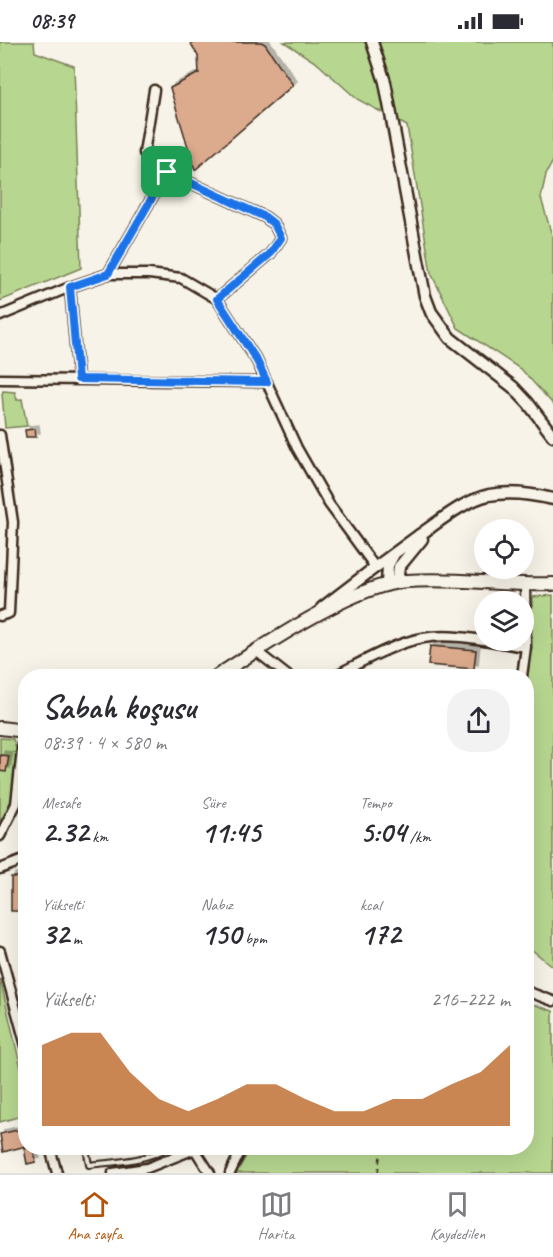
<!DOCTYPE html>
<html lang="tr">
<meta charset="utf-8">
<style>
body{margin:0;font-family:Caveat,sans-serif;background:#f2f2f3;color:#2b2b33;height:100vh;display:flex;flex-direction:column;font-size:22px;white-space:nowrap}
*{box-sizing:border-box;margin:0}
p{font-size:20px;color:#7c7c81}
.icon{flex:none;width:33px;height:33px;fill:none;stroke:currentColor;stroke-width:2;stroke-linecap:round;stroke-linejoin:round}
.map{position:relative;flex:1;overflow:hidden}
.details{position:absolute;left:18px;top:627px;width:516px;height:486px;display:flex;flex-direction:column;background:#fff;border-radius:24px;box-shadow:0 6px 24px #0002}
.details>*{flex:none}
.fabs{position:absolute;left:474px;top:477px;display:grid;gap:12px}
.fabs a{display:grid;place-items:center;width:60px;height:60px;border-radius:50%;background:#fff;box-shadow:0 6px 24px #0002;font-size:30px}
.pin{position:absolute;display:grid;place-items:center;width:51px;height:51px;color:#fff;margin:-26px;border-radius:12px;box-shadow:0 3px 9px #0006}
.round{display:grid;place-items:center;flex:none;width:63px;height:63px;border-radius:24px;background:#f2f2f3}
.headline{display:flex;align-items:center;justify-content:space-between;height:102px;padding:0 24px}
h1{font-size:33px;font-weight:700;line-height:45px}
.stats{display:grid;grid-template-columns:repeat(3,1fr);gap:9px;height:102px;padding:6px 24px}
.stats div{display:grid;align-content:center}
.stats b{font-size:30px;font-weight:700}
.stats small{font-size:16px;font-weight:400}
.stats p{font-size:16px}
.chart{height:168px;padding:12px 24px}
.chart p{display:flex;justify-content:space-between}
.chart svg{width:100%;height:108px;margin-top:6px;fill:#b45309;opacity:.7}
.status{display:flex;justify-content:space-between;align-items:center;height:42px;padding:0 30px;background:#fff;direction:ltr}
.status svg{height:16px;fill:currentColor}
.tab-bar{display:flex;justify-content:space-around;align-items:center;height:84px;border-top:2px solid #e1e1e2;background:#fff;font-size:16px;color:#7c7c81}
.tab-bar a{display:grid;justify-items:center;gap:3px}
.tab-bar .selected{color:#b45309}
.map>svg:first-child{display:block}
.green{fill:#b7d790;stroke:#798057;stroke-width:1.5}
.building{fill:#dcab8e;stroke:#3b2a1e;stroke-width:1.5;filter:url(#shadow)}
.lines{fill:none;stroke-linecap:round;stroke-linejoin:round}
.service-casing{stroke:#3b2a1e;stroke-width:8}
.minor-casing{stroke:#3b2a1e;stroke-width:13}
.tertiary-casing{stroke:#3b2a1e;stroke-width:15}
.secondary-casing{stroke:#3b2a1e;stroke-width:16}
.path{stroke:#3b2a1e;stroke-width:1.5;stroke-dasharray:6 4.5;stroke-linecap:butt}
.service{stroke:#f7f3e8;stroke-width:4}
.minor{stroke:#f7f3e8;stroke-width:8}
.tertiary{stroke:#f7f3e8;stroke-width:10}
.secondary{stroke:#f7f3e8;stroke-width:12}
.route-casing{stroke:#fff;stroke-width:12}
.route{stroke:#1a73e8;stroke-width:8}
</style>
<div class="status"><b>08:39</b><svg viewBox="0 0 49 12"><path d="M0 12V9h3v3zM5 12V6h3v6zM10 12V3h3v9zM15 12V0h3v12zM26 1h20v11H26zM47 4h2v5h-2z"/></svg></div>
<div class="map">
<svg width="553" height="1131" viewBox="0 0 553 1131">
<defs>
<filter id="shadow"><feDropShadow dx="4" dy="-4" stdDeviation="0" flood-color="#0004"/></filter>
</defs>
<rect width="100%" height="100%" fill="#f7f3e8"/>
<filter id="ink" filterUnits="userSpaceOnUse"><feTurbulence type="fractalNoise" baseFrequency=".0167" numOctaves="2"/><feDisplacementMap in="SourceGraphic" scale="12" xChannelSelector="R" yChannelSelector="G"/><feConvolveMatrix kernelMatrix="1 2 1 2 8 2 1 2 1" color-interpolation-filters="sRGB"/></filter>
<g filter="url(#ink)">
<path class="green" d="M0,0h34l1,10 39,14 7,202 -81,33z
M284,0h269v119l-7,13 -5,24 12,41v165l-31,-34 -64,-42 -27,-55 -24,-147 -50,-27 -39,-35z
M3,349l12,1 2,8 5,-1 5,27 -22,2 -3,-34z
M553,553v372l-27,-22v-254l7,-94z
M0,696l13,1c12,27 0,61 -13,86z
M0,937l25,106v30l-25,7z
M527,960l26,9v162h-317l15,-25h275z"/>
<path class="building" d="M190,0h71l4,2 28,41 -98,85 -25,-82 29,-15 -1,-17z
M35,387l1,8h-10l-1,-7z
M430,604l46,4 -2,19 -46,-4z
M0,713l9,1 -3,16 -6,-1z
M11,835h15v34h-15z
M26,1086v18l-23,6 -3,-18z
M24,1106h9l3,14 -9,2z"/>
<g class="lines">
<g class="service-casing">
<path id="service" d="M86,1106l3,17c25,-3 57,-4 78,-17"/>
</g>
<g class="minor-casing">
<path id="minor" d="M154,48l-10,63 23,19 98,45 9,7 7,14 -11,16 -53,45
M108,232l59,-102
M70,245l8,92
M0,274l70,-29 38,-13h41l32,4 36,21 40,62 40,87 32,56 46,63
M0,337l267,3
M0,393l13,87 -4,91 -9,3
M256,609l32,25
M334,634c26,-13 60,-33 89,-38 31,-6 72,5 103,9
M522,634l4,-29 -1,-63
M0,794l16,-32 8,-73
M0,827l26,-10
M0,909l26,95
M526,949l27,10
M50,1106l7,25
M194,1106l16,25
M113,1131l34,-5 48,-19
M230,1131l12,-25"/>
</g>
<g class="tertiary-casing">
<path id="tertiary" d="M372,0l13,40 33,178 7,36 6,16 19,26 63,49 15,16 25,33
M397,540l2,-15 23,-28
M387,543l1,-20 6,-11
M322,566c32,-25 64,-49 96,-72 22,-15 45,-35 71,-41 21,-4 43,-1 64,4"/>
</g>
<g class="secondary-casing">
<path id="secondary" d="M217,634c47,-30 135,-91 190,-95 49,-4 98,5 146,3
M0,686l26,3"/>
</g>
<path class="path" d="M378,1131l3,-25"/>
<use href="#service" class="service"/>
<use href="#minor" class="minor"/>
<use href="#tertiary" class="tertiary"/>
<use href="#secondary" class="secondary"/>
</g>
</g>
<g class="lines" filter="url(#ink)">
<g class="route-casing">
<path id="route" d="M167,130l98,45 9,7 7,14 -11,16 -53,45 40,62 10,21 -189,-3 -8,-92 38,-13z"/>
</g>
<use href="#route" class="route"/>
</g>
</svg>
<div class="fabs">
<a><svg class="icon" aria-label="locate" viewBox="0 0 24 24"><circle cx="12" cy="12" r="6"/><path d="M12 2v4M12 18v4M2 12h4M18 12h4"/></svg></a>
<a><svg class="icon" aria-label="layers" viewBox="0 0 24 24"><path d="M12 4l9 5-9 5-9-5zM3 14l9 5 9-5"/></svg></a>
</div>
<div class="pin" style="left:167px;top:130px;background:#1e9e55"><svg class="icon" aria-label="arrive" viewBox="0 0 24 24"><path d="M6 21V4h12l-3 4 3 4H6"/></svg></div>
<section class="details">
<div class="headline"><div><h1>Sabah koşusu</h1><p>08:39 · 4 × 580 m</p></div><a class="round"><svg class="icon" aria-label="share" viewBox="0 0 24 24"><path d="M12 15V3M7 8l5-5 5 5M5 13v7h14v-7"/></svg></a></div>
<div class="stats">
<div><p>Mesafe</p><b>2.32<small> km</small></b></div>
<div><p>Süre</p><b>11:45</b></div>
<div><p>Tempo</p><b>5:04<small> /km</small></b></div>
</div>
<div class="stats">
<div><p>Yükselti</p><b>32<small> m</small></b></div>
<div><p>Nabız</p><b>150<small> bpm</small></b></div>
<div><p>kcal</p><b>172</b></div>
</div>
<div class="chart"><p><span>Yükselti</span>216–222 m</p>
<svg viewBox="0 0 160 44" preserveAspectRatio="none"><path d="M0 44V11L10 6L20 6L30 22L40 33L50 38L60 33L70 27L80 27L90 33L100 38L110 38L120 33L130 33L140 27L150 22L160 11V44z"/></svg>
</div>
</section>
</div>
<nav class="tab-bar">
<a class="selected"><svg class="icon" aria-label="home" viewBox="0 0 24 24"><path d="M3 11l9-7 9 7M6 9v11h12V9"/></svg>Ana sayfa</a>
<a><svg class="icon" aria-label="map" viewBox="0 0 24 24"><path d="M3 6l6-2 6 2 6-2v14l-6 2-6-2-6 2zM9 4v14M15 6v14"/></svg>Harita</a>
<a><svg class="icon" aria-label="saved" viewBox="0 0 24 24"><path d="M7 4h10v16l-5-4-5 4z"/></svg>Kaydedilen</a>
</nav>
